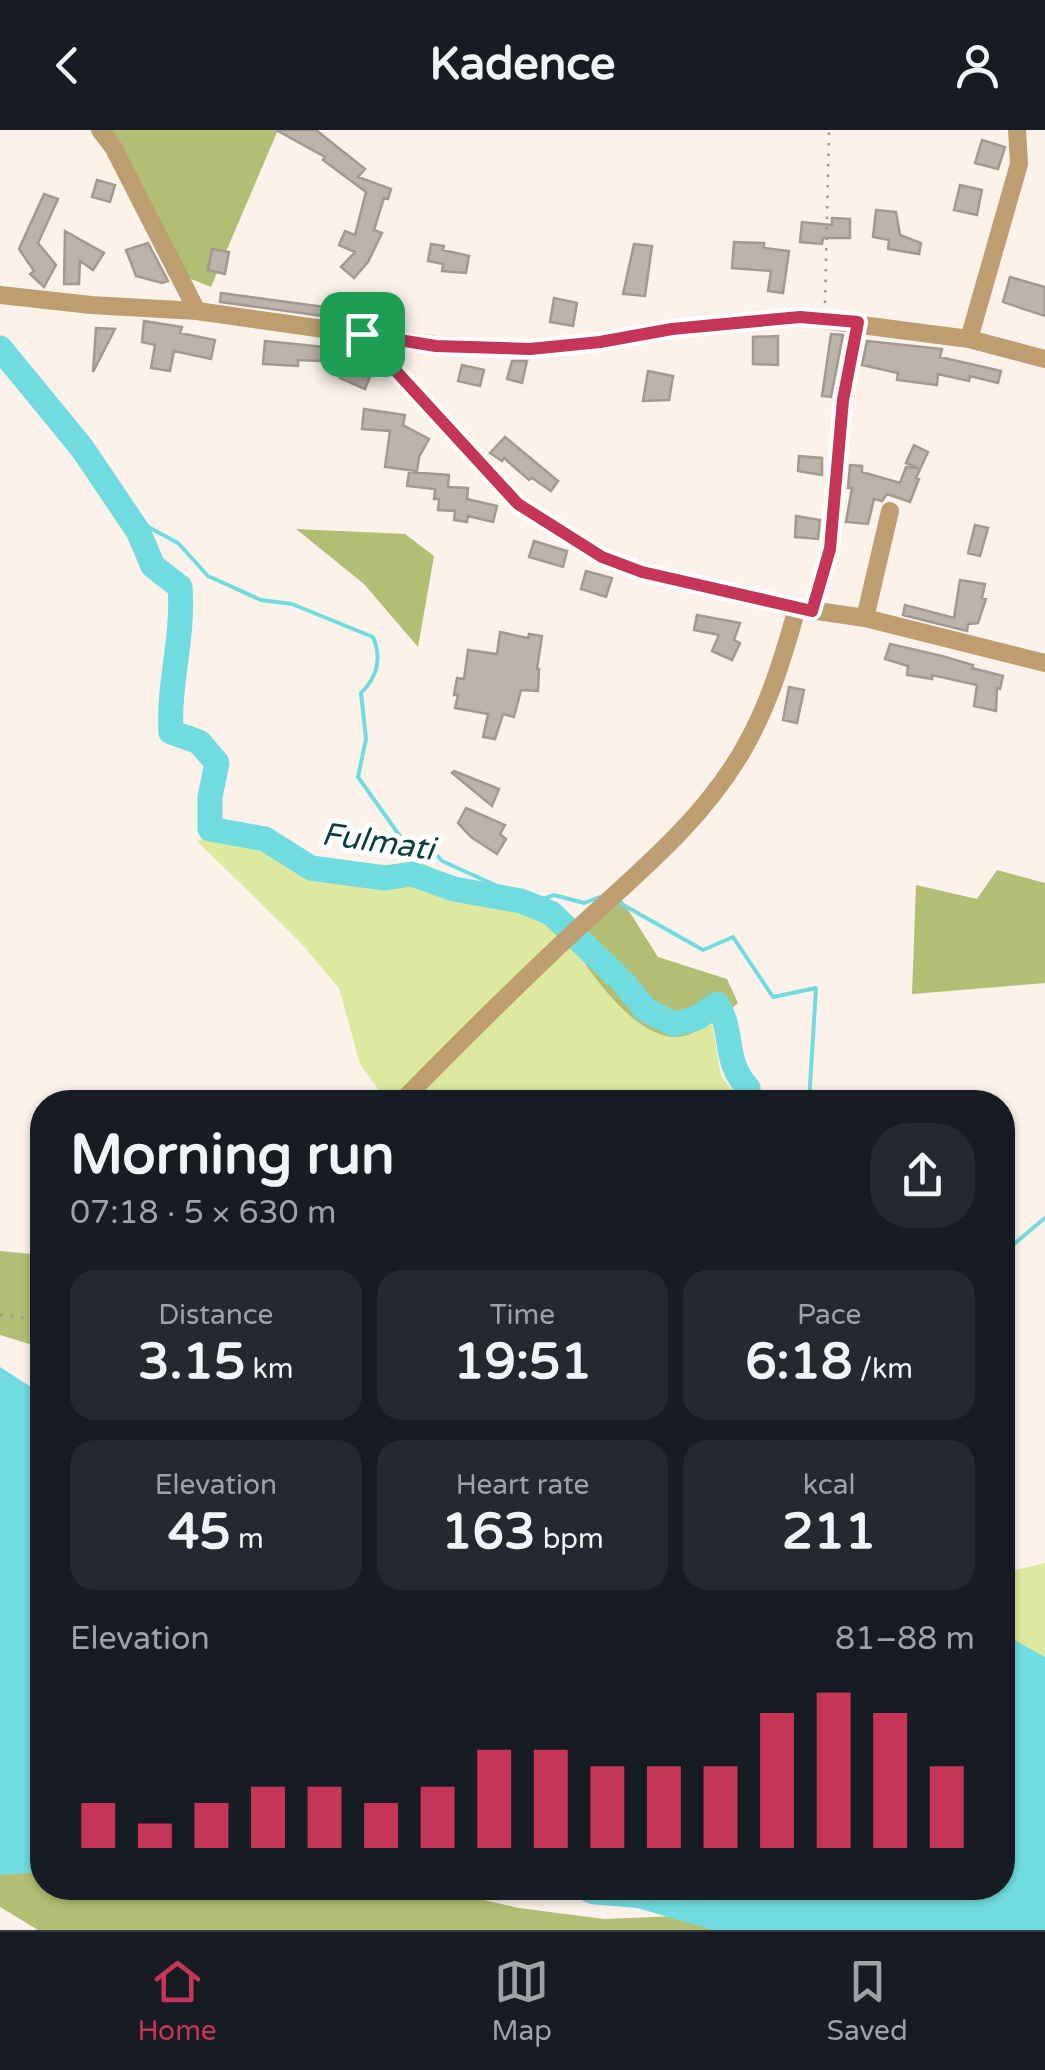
<!DOCTYPE html>
<meta charset="utf-8">
<style>
body{margin:0;font-family:"Varela Round",sans-serif;background:#242831;color:#f1f3f6;height:100vh;display:flex;flex-direction:column;font-size:38px;white-space:nowrap}
*{box-sizing:border-box;margin:0}
p{font-size:32px;color:#9ea1a6}
.icon{flex:none;width:55px;height:55px;fill:none;stroke:currentColor;stroke-width:2;stroke-linecap:round;stroke-linejoin:round}
.map{position:relative;flex:1;overflow:hidden}
.sheet{position:absolute;left:30px;top:960px;width:985px;height:810px;display:flex;flex-direction:column;background:#171b24;border-radius:40px;box-shadow:0 2px 8px #0004}
.sheet>*{flex:none}
.pin{position:absolute;display:grid;place-items:center;width:85px;height:85px;color:#fff;margin:-42px;border-radius:20px;box-shadow:0 5px 15px #0006}
.round{display:grid;place-items:center;flex:none;width:105px;height:105px;border-radius:40px;background:#242831}
.headline{display:flex;align-items:center;justify-content:space-between;height:170px;padding:0 40px}
h1{font-size:55px;font-weight:700;line-height:75px}
.figures{display:grid;grid-template-columns:repeat(3,1fr);gap:15px;height:170px;padding:10px 40px}
.figures div{display:grid;align-content:center;border-radius:25px;background:#242831;text-align:center}
.figures b{font-size:50px;font-weight:700}
.figures small{font-size:28px;font-weight:400}
.figures p{font-size:28px}
.chart{height:280px;padding:20px 40px}
.chart p{display:flex;justify-content:space-between}
.chart svg{width:100%;height:180px;margin-top:10px;stroke:#c43557;stroke-width:6}
header{display:flex;justify-content:space-between;align-items:center;height:130px;padding:0 40px;background:#171b24;font-size:45px;font-weight:700}
.tab-bar{display:flex;justify-content:space-around;align-items:center;height:140px;border-top:2px solid #363941;background:#171b24;font-size:28px;color:#9ea1a6}
.tab-bar a{display:grid;justify-items:center;gap:5px}
.tab-bar .on{color:#c43557}
.map>svg:first-child{display:block}
.green{fill:#dde99e}
.forest{fill:#b2be74}
.water{fill:#71dce0}
.lines{fill:none;stroke-linecap:round;stroke-linejoin:round}
.stream{stroke:#71dce0;stroke-width:4}
.river{stroke:#71dce0;stroke-width:25}
.building{fill:#bcb3ab;stroke:#a29991;stroke-width:2.5}
.path{stroke:#9d9690;stroke-width:2.5;stroke-dasharray:2.5 8;stroke-linecap:butt}
.minor{stroke:#be9e71;stroke-width:18}
.route-casing{stroke:#fff;stroke-width:20}
.route{stroke:#c43557;stroke-width:12}
.labels{text-anchor:middle;stroke-width:10;stroke-linejoin:round;paint-order:stroke}
.water-label{font-size:32px;font-style:italic;fill:#0b3e40;stroke:#fff}
</style>
<header><svg class="icon" aria-label="back" viewBox="0 0 24 24"><path d="M15 5l-7 7 7 7"/></svg>Kadence<svg class="icon" aria-label="person" viewBox="0 0 24 24"><circle cx="12" cy="8" r="4"/><path d="M4 21q1-7 8-7t8 7"/></svg></header>
<div class="map">
<svg width="1045" height="1800" viewBox="0 0 1045 1800">
<rect width="100%" height="100%" fill="#fcf2ea"/>
<path class="green" d="M222,701l43,8 47,29 110,-5 129,57 35,46 45,50 33,20 21,-1 27,-11 9,52 12,15v11h-346l-27,-38 -21,-76 -40,-47 -102,-100z
M1045,1433v136l-42,-12 -1,-118 6,3z"/>
<path class="forest" d="M94,0h184l-67,157 -30,-12z
M296,399l109,5 29,22 -16,91 -54,-63z
M997,740l48,13v100l-133,11 4,-109 61,14z
M622,770l36,57 69,22 11,24c-19,16 -49,41 -76,32 -38,-12 -75,-67 -96,-99z
M0,1121l42,4v93l-42,-13z
M0,1550l42,7v201h390l87,20 85,11 148,-6 142,17h-856l-38,-23z"/>
<path class="water" d="M0,1237l42,27v478l-42,3z
M1003,1504l42,23v273h-332l-76,-22 -47,-4 -36,-16h448z"/>
<g class="lines">
<path class="stream" d="M126,385l52,28 30,33 53,24 31,4 81,33c9,21 4,40 -12,56l5,46 -8,38 44,62 23,2 17,20 62,28 25,15 25,-9 30,8 16,-6
M618,772l85,48 30,-13 40,60 43,-9 -7,114
M1002,1124l43,-36"/>
<path class="river" d="M0,218l82,100 56,83 15,35 27,21c4,50 -12,97 -9,145l28,10 18,21 -7,34v32l55,10 46,29 74,10 27,-4 42,15 67,12 30,12 72,69 23,28 28,14 23,-6 20,-14c18,28 5,56 31,84l-1,14"/>
</g>
<path class="building" d="M276,0h40l49,39 -7,8 33,12 -3,10 -4,-1 -10,32 8,3 -14,29 -14,16 -13,-11 14,-15 -16,-7 6,-14 10,4 11,-43 -43,-32 2,-3z
M982,10l23,7 -7,22 -23,-6z
M97,50l18,5 -5,17 -18,-5z
M960,55l22,5 -5,25 -23,-5z
M44,64l14,5 -20,44 18,22 -12,22 -14,-13 4,-3 -15,-22z
M876,80l20,2 4,23 21,8 -2,11 -31,-5 1,-9 -16,-3z
M832,88l18,1v19h-27l-1,6 -22,-2 2,-20 30,3z
M65,101l39,22 -11,17 -13,-9 -1,23h-15z
M734,112l30,1v5l25,3 -6,42 -15,-2 3,-20 -39,-3z
M148,113l20,38 -6,2 -26,-7 -10,-26z
M431,114l13,2 -1,4 26,6 -3,17 -24,-2 1,-7 -15,-3z
M634,114l18,2 -7,50 -22,-2z
M212,119l17,3 -4,22 -17,-4z
M1010,147l35,10v29l-42,-14z
M221,163l119,16 -2,9 -118,-16z
M554,168l23,5 -4,23 -23,-4z
M144,191l38,6 -2,6 35,7 -4,19 -37,-8 -4,20 -19,-3 4,-23 -13,-3z
M96,198l19,1 -22,43z
M831,204l12,1 -12,62 -9,-1z
M778,206v29l-25,-1v-27z
M265,211l70,7 26,7 -2,8 14,6 -8,20 -25,-11 3,-16 -45,-2v6l-35,-2z
M867,211l75,8 -2,8 61,14 -3,12 -28,-7 -1,5 -31,-7 -1,11 -40,-5 1,-7 -36,-8z
M512,231h15l-5,22 -15,-4z
M462,235l22,5 -4,16 -22,-5z
M648,241l25,5 -4,24 -26,1z
M364,279l41,6 -2,10 26,14 -10,18 -2,14 -32,-4 5,-36 -28,-2z
M505,307l53,44 -7,10 -19,-13 -3,2 -25,-22 -2,3 -12,-8z
M914,315l14,7 -12,26 3,1 -9,23 -23,-8 -5,7 -8,-2 -6,25 -22,-2 6,-34h-4l2,-23 12,1v6l38,11 6,-16 12,1 -12,-5z
M799,326l23,2v17l-24,-4z
M409,342l40,3 -1,12 20,1 -1,11 30,7 -4,16 -25,-6 -1,6 -13,-2 1,-9 -17,-1 1,-11h-5l1,-10 -28,-3z
M796,386l24,4 -2,19 -23,-2z
M975,395l13,3 -8,28 -12,-3z
M534,411l33,10 -4,16 -34,-10z
M586,441l26,7 -6,19 -25,-8z
M960,450l25,4 -3,14 4,1 -8,24 -10,1 -1,7 -64,-16 2,-10 49,13z
M697,485l43,8 -6,17 6,3 -8,17 -20,-9 7,-16 -25,-5z
M500,502l28,6 1,-4 13,2 -5,33h2l-1,22 -17,-1 -7,27 -11,-3 -8,25 -12,-2 5,-23 -33,-6 3,-13h-4l3,-17 7,1 4,-29 29,4z
M890,514l52,12 31,9 -1,3 31,8 -3,13 -3,-1 -1,23 -22,-5 3,-21 -45,-10v4l-25,-4 1,-9 -23,-7z
M789,557l15,3 -7,33 -14,-3z
M454,641l45,18 -7,17 -40,-33z
M466,678l39,17 -5,9 6,5 -9,15 -26,-17 -13,-14z"/>
<g class="lines">
<path class="path" d="M825,173l4,-173
M0,1185l42,5"/>
<path class="minor" d="M100,0l13,17 84,164
M0,165l91,10 106,6 239,34 94,4 70,-7 72,-13 128,-12 169,22 76,20
M362,205l156,169 84,53 40,15 155,36 68,10 180,45
M969,209l50,-175 -2,-34
M812,481l18,-62 13,-148 15,-79
M865,488l25,-107
M401,972c56,-57 114,-115 173,-170 61,-57 127,-109 169,-182 26,-45 40,-92 54,-142"/>
</g>
<g class="lines">
<g class="route-casing">
<path id="route" d="M800,187l58,5 -15,78 -13,149 -18,62 -170,-39 -40,-15 -84,-53 -156,-170 74,12 94,3 70,-7 72,-13z"/>
</g>
<use href="#route" class="route"/>
</g>
<g class="labels">
<g class="water-label">
<text transform="translate(378 711) rotate(8)" y="11">Fulmati</text>
</g>
</g>
</svg>
<div class="pin" style="left:362px;top:204px;background:#1e9e55"><svg class="icon" aria-label="arrive" viewBox="0 0 24 24"><path d="M6 21V4h12l-3 4 3 4H6"/></svg></div>
<section class="sheet">
<div class="headline"><div><h1>Morning run</h1><p>07:18 · 5 × 630 m</p></div><a class="round"><svg class="icon" aria-label="share" viewBox="0 0 24 24"><path d="M12 15V3M7 8l5-5 5 5M5 13v7h14v-7"/></svg></a></div>
<div class="figures">
<div><p>Distance</p><b>3.15<small> km</small></b></div>
<div><p>Time</p><b>19:51</b></div>
<div><p>Pace</p><b>6:18<small> /km</small></b></div>
</div>
<div class="figures">
<div><p>Elevation</p><b>45<small> m</small></b></div>
<div><p>Heart rate</p><b>163<small> bpm</small></b></div>
<div><p>kcal</p><b>211</b></div>
</div>
<div class="chart"><p><span>Elevation</span>81–88 m</p>
<svg viewBox="0 0 160 44" preserveAspectRatio="none"><path d="M5 44V33M15 44V38M25 44V33M35 44V29M45 44V29M55 44V33M65 44V29M75 44V20M85 44V20M95 44V24M105 44V24M115 44V24M125 44V11M135 44V6M145 44V11M155 44V24"/></svg>
</div>
</section>
</div>
<nav class="tab-bar">
<a class="on"><svg class="icon" aria-label="home" viewBox="0 0 24 24"><path d="M3 11l9-7 9 7M6 9v11h12V9"/></svg>Home</a>
<a><svg class="icon" aria-label="map" viewBox="0 0 24 24"><path d="M3 6l6-2 6 2 6-2v14l-6 2-6-2-6 2zM9 4v14M15 6v14"/></svg>Map</a>
<a><svg class="icon" aria-label="saved" viewBox="0 0 24 24"><path d="M7 4h10v16l-5-4-5 4z"/></svg>Saved</a>
</nav>
